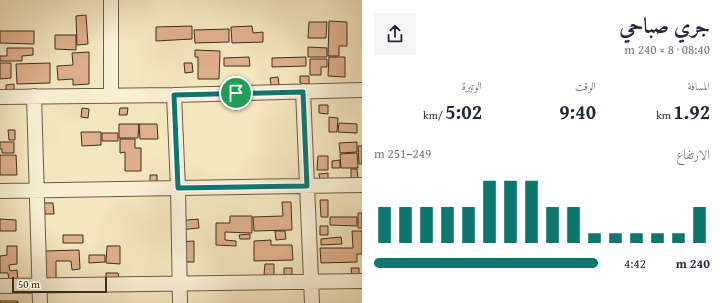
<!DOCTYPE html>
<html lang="ar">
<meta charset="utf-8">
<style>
body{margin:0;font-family:"Gentium Book Plus",Amiri,serif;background:#f6f6f7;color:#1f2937;direction:rtl;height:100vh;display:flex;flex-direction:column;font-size:15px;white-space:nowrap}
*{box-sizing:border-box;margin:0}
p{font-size:13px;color:#747a83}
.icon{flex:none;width:22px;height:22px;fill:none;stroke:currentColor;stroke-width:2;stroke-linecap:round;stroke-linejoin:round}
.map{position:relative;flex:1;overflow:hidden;direction:ltr}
.sheet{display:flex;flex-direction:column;background:#fff;width:360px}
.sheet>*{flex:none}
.scale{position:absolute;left:12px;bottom:10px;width:95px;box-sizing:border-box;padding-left:4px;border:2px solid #3f2e1e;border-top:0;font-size:11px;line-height:14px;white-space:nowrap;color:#3f2e1e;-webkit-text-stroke:3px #f8efd5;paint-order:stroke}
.pin{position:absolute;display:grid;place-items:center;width:34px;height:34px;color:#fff;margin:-17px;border:2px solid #fff;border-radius:50%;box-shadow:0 1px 4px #0007}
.round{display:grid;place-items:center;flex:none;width:42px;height:42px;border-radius:0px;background:#f6f6f7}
.overview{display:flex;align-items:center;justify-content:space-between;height:68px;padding:0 12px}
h1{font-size:22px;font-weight:800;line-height:30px}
.metrics{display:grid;grid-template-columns:repeat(3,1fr);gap:6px;height:68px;padding:4px 12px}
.metrics div{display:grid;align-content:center}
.metrics b{font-size:20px;font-weight:800}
.metrics small{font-size:11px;font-weight:400}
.metrics p{font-size:11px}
.chart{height:112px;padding:8px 12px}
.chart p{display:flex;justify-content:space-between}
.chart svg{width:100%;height:72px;margin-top:4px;stroke:#0f766e;stroke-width:6}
ul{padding:0 12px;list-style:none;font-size:13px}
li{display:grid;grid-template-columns:64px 48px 1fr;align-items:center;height:30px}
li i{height:10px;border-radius:5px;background:#0f766e}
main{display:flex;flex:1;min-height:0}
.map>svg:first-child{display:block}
.building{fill:#dfb08b;stroke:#3f2e1e}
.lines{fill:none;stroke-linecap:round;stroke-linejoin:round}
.minor-casing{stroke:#6c5c46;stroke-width:16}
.minor{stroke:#f8efd5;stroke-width:14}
.route-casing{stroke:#fff;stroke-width:8}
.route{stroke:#0f766e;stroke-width:5}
</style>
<main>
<section class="sheet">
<div class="overview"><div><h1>جري صباحي</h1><p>08:40 · 8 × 240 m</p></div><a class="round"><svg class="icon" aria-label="share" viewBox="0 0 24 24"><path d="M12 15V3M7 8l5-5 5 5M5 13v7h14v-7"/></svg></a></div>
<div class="metrics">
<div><p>المسافة</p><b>1.92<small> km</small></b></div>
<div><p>الوقت</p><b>9:40</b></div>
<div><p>الوتيرة</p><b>5:02<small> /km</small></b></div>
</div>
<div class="chart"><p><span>الارتفاع</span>249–251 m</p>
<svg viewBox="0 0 160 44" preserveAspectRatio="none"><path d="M5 44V22M15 44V22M25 44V22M35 44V22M45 44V22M55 44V6M65 44V6M75 44V6M85 44V22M95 44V22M105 44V38M115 44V38M125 44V38M135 44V38M145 44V38M155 44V22"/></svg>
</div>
<ul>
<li><b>240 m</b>4:42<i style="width:100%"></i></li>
</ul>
</section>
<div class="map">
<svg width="362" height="303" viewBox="0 0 362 303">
<rect width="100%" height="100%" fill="#f4e6bf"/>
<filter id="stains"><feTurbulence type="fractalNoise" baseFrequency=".005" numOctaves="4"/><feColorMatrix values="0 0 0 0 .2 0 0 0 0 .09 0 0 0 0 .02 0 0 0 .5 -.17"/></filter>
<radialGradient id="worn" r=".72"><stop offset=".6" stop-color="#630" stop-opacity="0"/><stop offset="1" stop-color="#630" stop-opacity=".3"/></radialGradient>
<path class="building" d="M86,15l2,29 -11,1 -1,-29z
M329,21l18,1v24h-8v10h-11z
M309,22h18l-1,16h-18z
M192,26v13l-36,2v-14z
M252,26l1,7 10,-1v10l-31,1 -1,-16z
M229,29v13l-34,1 -1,-13z
M0,31h34v13l-34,-1z
M55,35h21v15l-21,-1z
M308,47l19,1v9h-19z
M7,48h26v7l-11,1v5h-22v-5h7z
M195,50l25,1 -1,28h-21v-22h-3z
M89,52v32l-16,1v-6l-15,1 -1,-14 16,-1 -1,-12z
M249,57l1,9h-26v-8z
M306,57v9l-34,1v-9z
M329,57h16v20l-17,-1z
M310,59h17v8h-6v8h-11z
M0,63h11v15l-11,1z
M50,63v20l-33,1 -1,-20z
M184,63h8l1,9 -8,1z
M300,76h9v8l-9,-1z
M278,77l1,8h-8l-1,-7z
M14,84v7h-8v-6z
M319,105h9v9l-9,-1z
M82,108l7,1 -1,9 -7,-1z
M120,108h8l-1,7h-8z
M329,117l9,1 -1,14h-8z
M339,123l18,1v9l-19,-1z
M119,124h20l-1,14h-19z
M139,124h18l1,15h-18z
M8,130h7v10h-6z
M81,132h20v13l-19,1z
M102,133h16v8h-16z
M120,139h15v9h6v23h-16v-19l-5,1z
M0,142h14v11h-12v-4h-2z
M357,142v10l-17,1 -1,-10z
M358,146h4v18h-3z
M357,153l1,15h-17l-1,-14z
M0,155h16l1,20h-17z
M318,156h10v14h-11z
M340,160v8h-8v-7z
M351,169h6l1,10 -7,1z
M328,173v7l-8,1 -1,-7z
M150,175h7v9h-7z
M320,200h8v17h-7z
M282,202h9l1,28 -38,1 -1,-14 30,-1z
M44,203h9l1,11h-9z
M358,213h4v15h-4z
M230,216h22v17l-27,-1v8l11,1v5l-20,-1v-22h14z
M330,217h27v9l-27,-1z
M0,219l16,1v11h-16z
M198,219l1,9 -21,2v-9z
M320,226h8v9h-8z
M275,231h10l1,8 -10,1z
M352,231h10v23h-5v8l-36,1 -1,-15h33z
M250,234v5h-10l-1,-4z
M63,235h20v8h-20z
M341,237l1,7 -21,1v-6z
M271,240v5h21l1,15 -39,1v-20z
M194,241v21h-16v-20z
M7,246h10v18l-8,1 1,6 7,-1 1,11h-9l-1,-8h-8v-17l7,-1z
M107,246h13v18l-14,-1z
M79,250l1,19 -8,1 -1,-9h-15v20l-10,1 -1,-31z
M89,255h16v7l-16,1z
M265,264h9v12l-10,-1z
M284,268h8v8h-8z
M351,268h8v7h-7z
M106,273h12l1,6 -13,1z
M0,301h18v2h-18z"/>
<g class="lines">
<g class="minor-casing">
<path id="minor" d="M111,0v96
M303,91l9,212
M174,95l4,93 2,115
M34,96l6,207
M0,97l174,-2 188,-5
M0,191l362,-6
M0,286l362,-5"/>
</g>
<use href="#minor" class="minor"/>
</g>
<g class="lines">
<g class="route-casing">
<path id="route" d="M303,92l4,94 -129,2 -4,-93z"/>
</g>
<use href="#route" class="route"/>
</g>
<rect width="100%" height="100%" filter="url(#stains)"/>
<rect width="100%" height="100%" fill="url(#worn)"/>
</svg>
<div class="scale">50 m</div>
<div class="pin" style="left:236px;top:93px;background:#1e9e55"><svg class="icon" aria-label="arrive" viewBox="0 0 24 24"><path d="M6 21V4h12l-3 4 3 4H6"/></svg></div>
</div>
</main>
